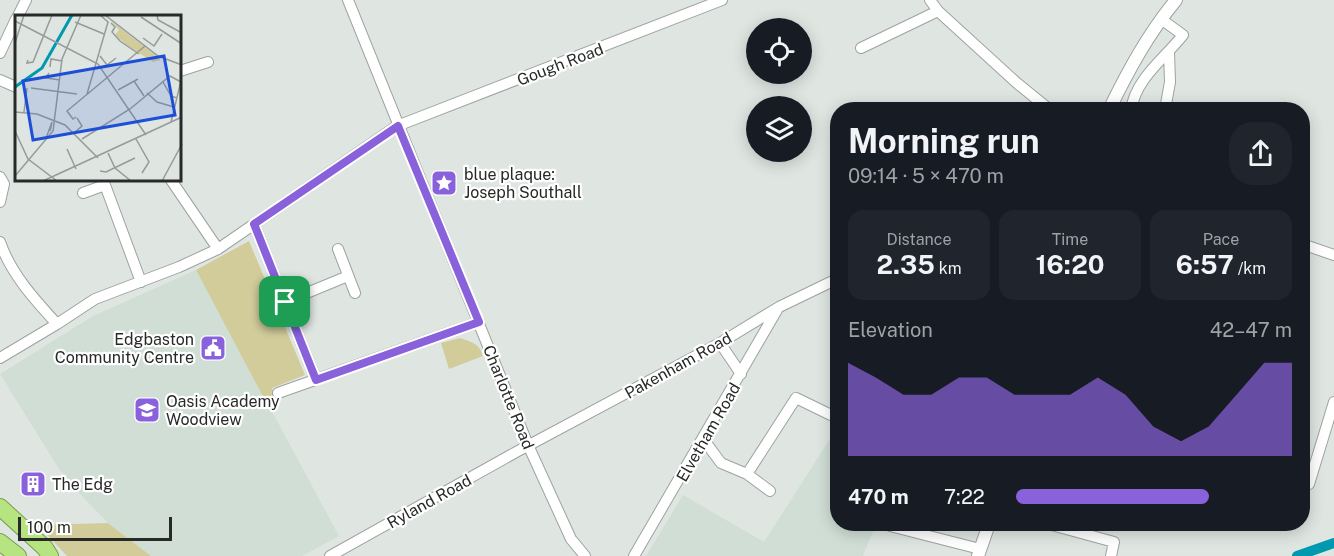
<!DOCTYPE html>
<meta charset="utf-8">
<style>
body{margin:0;font-family:"Public Sans",sans-serif;background:#20242c;color:#f1f3f6;height:100vh;display:flex;flex-direction:column;font-size:22px;white-space:nowrap}
*{box-sizing:border-box;margin:0}
p{font-size:20px;color:#9ea1a6}
.icon{flex:none;width:33px;height:33px;fill:none;stroke:currentColor;stroke-width:2;stroke-linecap:round;stroke-linejoin:round}
.map{position:relative;flex:1;overflow:hidden}
.sheet{position:absolute;left:830px;top:102px;width:480px;height:429px;display:flex;flex-direction:column;background:#171b24;border-radius:24px;box-shadow:0 3px 15px #0003}
.sheet>*{flex:none}
.tools{position:absolute;left:746px;top:18px;display:grid;gap:12px}
.tools a{display:grid;place-items:center;width:66px;height:66px;border-radius:50%;background:#171b24;box-shadow:0 3px 15px #0003;font-size:30px}
.scale{position:absolute;left:18px;bottom:15px;width:154px;box-sizing:border-box;padding-left:6px;border:3px solid #272a28;border-top:0;font-size:16px;line-height:21px;white-space:nowrap;color:#272a28;-webkit-text-stroke:4px #fff;paint-order:stroke}
.pin{position:absolute;display:grid;place-items:center;width:51px;height:51px;color:#fff;margin:-26px;border-radius:12px;box-shadow:0 3px 9px #0006}
.round{display:grid;place-items:center;flex:none;width:63px;height:63px;border-radius:24px;background:#20242c}
.headline{display:flex;align-items:center;justify-content:space-between;height:102px;padding:0 18px}
h1{font-size:33px;font-weight:700;line-height:45px}
.figures{display:grid;grid-template-columns:repeat(3,1fr);gap:9px;height:102px;padding:6px 18px}
.figures div{display:grid;align-content:center;border-radius:15px;background:#20242c;text-align:center}
.figures b{font-size:26px;font-weight:700}
.figures small{font-size:16px;font-weight:400}
.figures p{font-size:16px}
.chart{height:168px;padding:12px 18px}
.chart p{display:flex;justify-content:space-between}
.chart svg{width:100%;height:108px;margin-top:6px;fill:#8961db;opacity:.7}
ul{padding:0 18px;list-style:none;font-size:20px}
li{display:grid;grid-template-columns:96px 72px 1fr;align-items:center;height:45px}
li i{height:15px;border-radius:8px;background:#8961db}
.map>svg:first-child{display:block}
.built{fill:#d0ded5}
.green{fill:#d1cc9a}
.lines{fill:none;stroke-linecap:round;stroke-linejoin:round}
.canal{stroke:#0099b0;stroke-width:10}
.minor-casing{stroke:#9ca39f;stroke-width:12}
.tertiary-casing{stroke:#9ca39f;stroke-width:14}
.trunk-casing{stroke:#789e4d;stroke-width:18}
.minor{stroke:#fff;stroke-width:10}
.tertiary{stroke:#fff;stroke-width:12}
.trunk{stroke:#b6e480;stroke-width:16}
.route-casing{stroke:#fff;stroke-width:12}
.route{stroke:#8961db;stroke-width:8}
.labels{text-anchor:middle;stroke-width:4.5;stroke-linejoin:round;paint-order:stroke}
.street-label{font-size:16px;fill:#272a28;stroke:#fff}
.poi-label{font-size:16px;fill:#272a28;stroke:#fff;text-anchor:start}
.inset-river{fill:none;stroke:#0099b0;stroke-width:3}
.inset-road{fill:none;stroke:#959b98;stroke-width:1.5}
.view{fill:#1d4ed8;fill-opacity:0.15;stroke:#1d4ed8;stroke-width:3}
.inset-edge{fill:none;stroke:#272a28;stroke-width:3}
</style>
<div class="map">
<svg width="1334" height="556" viewBox="0 0 1334 556">
<rect width="100%" height="100%" fill="#dfe6e2"/>
<path class="built" d="M196,270l143,266 -37,20h-151l-43,-33 -28,-29 -21,-25 -59,-95 93,-58z
M837,428v96h39l-13,32h-217l37,-61 81,47z"/>
<path class="green" d="M249,241l56,134 -33,13 3,10 -9,4 -70,-132z
M460,338c12,4 20,6 23,18l-34,13 -8,-26z
M108,523l43,33h-84l-29,-31z"/>
<g class="lines">
<path class="canal" d="M1297,556l37,-13"/>
<g class="minor-casing">
<path id="minor" d="M348,0l180,445 43,94 14,17
M930,0l8,11 80,73 32,26
M18,16l8,-16
M861,48l77,-37
M0,53l16,-34
M180,71l28,-9
M0,80l16,7
M1131,110c5,-32 33,-51 52,-75l-22,-16
M1165,110l5,-28 -1,-30
M0,177l4,7 -4,18
M171,180l47,69
M83,193l22,-8 36,97
M254,224l62,156
M0,242c11,32 35,58 57,82
M1302,244l32,11
M338,249l17,44
M285,302l63,-26
M720,343l21,31
M0,358l57,-34 38,-25 84,-32 39,-18 179,-123 325,-126
M278,393l201,-71
M704,440l17,23 26,11 23,17
M747,474l49,-76 35,17
M1309,484l25,-82
M1048,524l66,18 -3,14
M890,526l90,23
M330,556l188,-105 202,-108 59,-36 58,-28
M634,556l143,-246"/>
</g>
<g class="tertiary-casing">
<path id="tertiary" d="M1109,110c19,-39 39,-76 67,-110
M978,556l11,-32"/>
</g>
<g class="trunk-casing">
<path id="trunk" d="M0,507l45,41 5,8
M0,542l18,14"/>
</g>
<use href="#minor" class="minor"/>
<use href="#tertiary" class="tertiary"/>
<use href="#trunk" class="trunk"/>
</g>
<g class="lines">
<g class="route-casing">
<path id="route" d="M398,126l81,196 -163,58 -62,-156z"/>
</g>
<use href="#route" class="route"/>
</g>
<defs>
<g id="sight-square" transform="scale(1.35)"><rect x="-9" y="-9" width="18" height="18" rx="4" fill="#8961db" stroke="#fff"/><path d="M0-6L1.8-2.2L6-1.7L2.9 1.2L3.7 5.4L0 3.3L-3.7 5.4L-2.9 1.2L-6-1.7L-1.8-2.2Z" fill="#fff"/></g>
<g id="civic-square" transform="scale(1.35)"><rect x="-9" y="-9" width="18" height="18" rx="4" fill="#8961db" stroke="#fff"/><path d="M-.6-6.5H3V-4.5H.6V-3L4-1V1h2V6H-6V1h2V-1L-.6-3ZM-1.2 2.5V6h2.4V2.5Z" fill="#fff"/></g>
<g id="school-square" transform="scale(1.35)"><rect x="-9" y="-9" width="18" height="18" rx="4" fill="#8961db" stroke="#fff"/><path d="M0-5L7-2L0 1L-7-2ZM-4 1L0 2.5L4 1V4Q0 6-4 4Z" fill="#fff"/></g>
<g id="building-square" transform="scale(1.35)"><rect x="-9" y="-9" width="18" height="18" rx="4" fill="#8961db" stroke="#fff"/><path d="M-4-6H4V6H1V3H-1V6H-4ZM-2.5-4.3h1.7v1.8h-1.7ZM.8-4.3h1.7v1.8H.8ZM-2.5-1h1.7V.8h-1.7ZM.8-1h1.7V.8H.8Z" fill="#fff"/></g>
</defs>
<g fill-rule="evenodd">
<use href="#sight-square" x="444" y="183"/>
<use href="#civic-square" x="213" y="348"/>
<use href="#school-square" x="147" y="410"/>
<use href="#building-square" x="33" y="484"/>
</g>
<g class="labels">
<g class="street-label">
<text transform="translate(560 64) rotate(-21)" y="6">Gough Road</text>
<text transform="translate(678 365) rotate(-29)" y="6">Pakenham Road</text>
<text transform="translate(509 397) rotate(68)" y="6">Charlotte Road</text>
<text transform="translate(708 432) rotate(-60)" y="6">Elvetham Road</text>
<text transform="translate(429 501) rotate(-29)" y="6">Ryland Road</text>
</g>
<g class="poi-label">
<text x="464" y="180">blue plaque:<tspan x="464" dy="18">Joseph Southall</tspan></text>
<text x="194" y="345" text-anchor="end">Edgbaston<tspan x="194" dy="18">Community Centre</tspan></text>
<text x="166" y="407">Oasis Academy<tspan x="166" dy="18">Woodview</tspan></text>
<text x="52" y="490">The Edg</text>
</g>
</g>
<g transform="translate(15 15)">
<rect width="166" height="166" fill="#dfe6e2"/>
<path d="M95,5l51,40 -8,2 -26,-17 -12,-10 4,-5z" fill="#d1cc9a"/>
<path class="inset-river" d="M0,72l27,-19 30,-53"/>
<path class="inset-road" d="M90,0l53,41 24,9M142,0l1,5 24,13M126,2l41,27M0,6l83,43 48,71M60,7l29,12M96,8l4,4 -3,5 8,9 19,13M128,23l11,8 8,-12M0,28l9,-28M85,41l7,9 9,-7M13,45l-1,3 6,-1 19,-47M35,52l1,-8 11,2M34,58l-3,5 14,2M119,66l10,15M148,67l8,14 6,2M16,73l46,6M103,75l20,-11M132,78l10,9 17,5M72,79l21,-72 -8,-7M0,97l22,2 28,11 33,33M9,97l3,-24M61,102l-3,2 -6,-8 78,-65M156,107l10,-41M0,116l13,28 29,22M60,117l7,-6 -5,-8M67,124l48,-30 40,-33 11,6M121,124l13,23 -7,11M30,126l7,-19 -2,9M52,134l9,20M93,138l7,15 16,13M85,156l6,1 29,-14M0,161l38,-45 9,-72 19,-44M28,166l139,-64M147,166l20,-37"/>
<path class="view" d="M149,41l11,59 -142,25 -10,-59z"/>
<rect width="166" height="166" class="inset-edge"/>
</g>
</svg>
<div class="tools">
<a><svg class="icon" aria-label="locate" viewBox="0 0 24 24"><circle cx="12" cy="12" r="6"/><path d="M12 2v4M12 18v4M2 12h4M18 12h4"/></svg></a>
<a><svg class="icon" aria-label="layers" viewBox="0 0 24 24"><path d="M12 4l9 5-9 5-9-5zM3 14l9 5 9-5"/></svg></a>
</div>
<div class="scale">100 m</div>
<div class="pin" style="left:285px;top:302px;background:#1e9e55"><svg class="icon" aria-label="arrive" viewBox="0 0 24 24"><path d="M6 21V4h12l-3 4 3 4H6"/></svg></div>
<section class="sheet">
<div class="headline"><div><h1>Morning run</h1><p>09:14 · 5 × 470 m</p></div><a class="round"><svg class="icon" aria-label="share" viewBox="0 0 24 24"><path d="M12 15V3M7 8l5-5 5 5M5 13v7h14v-7"/></svg></a></div>
<div class="figures">
<div><p>Distance</p><b>2.35<small> km</small></b></div>
<div><p>Time</p><b>16:20</b></div>
<div><p>Pace</p><b>6:57<small> /km</small></b></div>
</div>
<div class="chart"><p><span>Elevation</span>42–47 m</p>
<svg viewBox="0 0 160 44" preserveAspectRatio="none"><path d="M0 44V6L10 12L20 19L30 19L40 12L50 12L60 19L70 19L80 19L90 12L100 19L110 32L120 38L130 32L140 19L150 6L160 6V44z"/></svg>
</div>
<ul>
<li><b>470 m</b>7:22<i style="width:70%"></i></li>
</ul>
</section>
</div>
